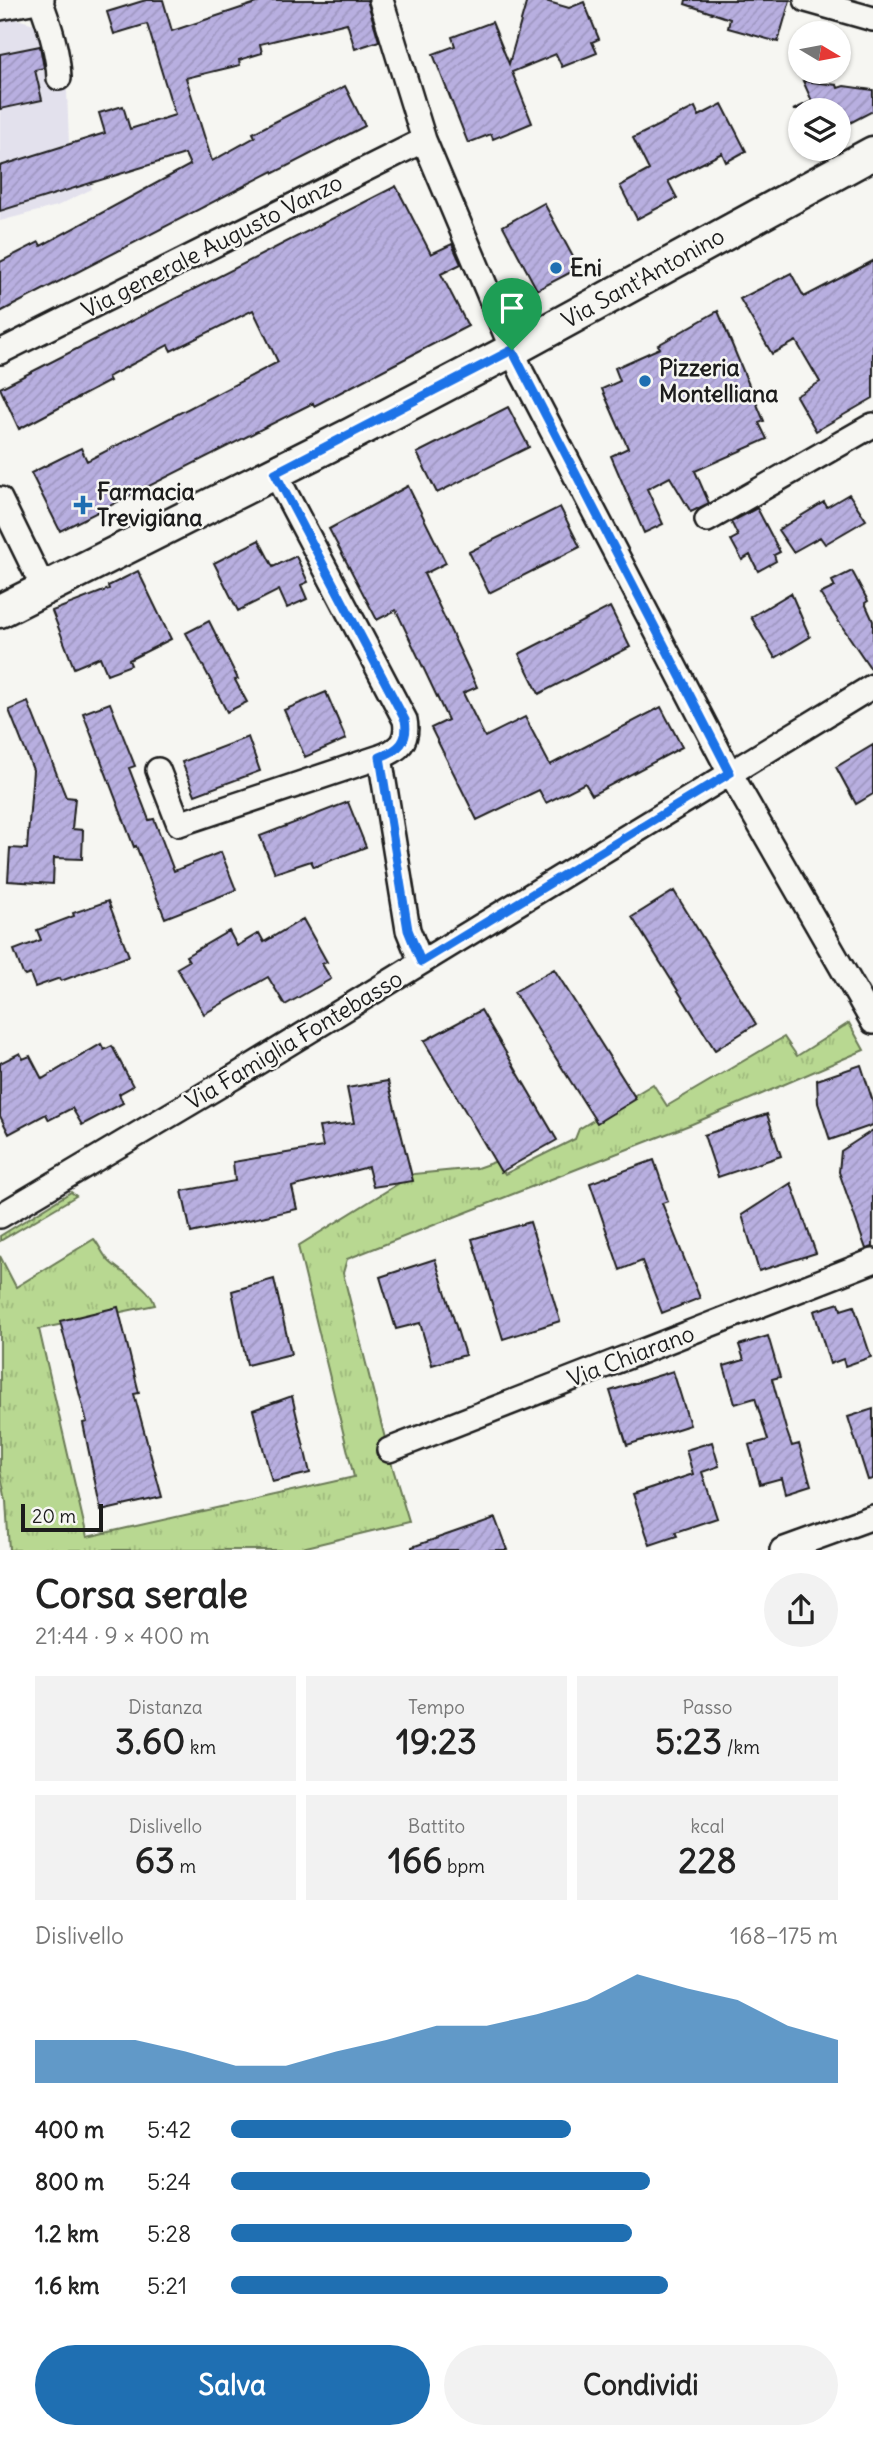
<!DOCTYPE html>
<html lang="it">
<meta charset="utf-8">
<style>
body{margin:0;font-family:Delius,sans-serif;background:#f2f2f2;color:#222;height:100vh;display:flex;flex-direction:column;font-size:26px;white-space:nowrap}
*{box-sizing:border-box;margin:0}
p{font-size:23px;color:#767676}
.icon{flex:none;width:38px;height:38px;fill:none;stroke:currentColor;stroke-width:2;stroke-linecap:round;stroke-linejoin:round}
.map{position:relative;height:1550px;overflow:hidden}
.drawer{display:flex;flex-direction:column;background:#fff;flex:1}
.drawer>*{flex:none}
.needle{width:46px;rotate:100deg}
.tools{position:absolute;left:788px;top:21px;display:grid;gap:14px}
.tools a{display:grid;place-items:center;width:63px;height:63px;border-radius:50%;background:#fff;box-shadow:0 2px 5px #0004;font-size:35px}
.scale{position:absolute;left:21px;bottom:18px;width:82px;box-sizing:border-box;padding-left:7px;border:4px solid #1c1c1c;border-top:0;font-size:19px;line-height:24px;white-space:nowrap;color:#1c1c1c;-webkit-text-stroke:5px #f6f6f2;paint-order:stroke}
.pin{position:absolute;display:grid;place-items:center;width:60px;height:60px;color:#fff;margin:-72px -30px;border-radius:50% 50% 50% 0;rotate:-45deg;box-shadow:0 0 7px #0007}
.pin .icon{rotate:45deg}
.round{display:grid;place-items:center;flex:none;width:74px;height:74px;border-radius:37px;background:#f2f2f2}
.summary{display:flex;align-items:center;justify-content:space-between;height:119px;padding:0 35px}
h1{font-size:38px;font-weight:700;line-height:52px}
.figures{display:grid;grid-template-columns:repeat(3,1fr);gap:10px;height:119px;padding:7px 35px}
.figures div{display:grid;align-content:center;border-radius:0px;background:#f2f2f2;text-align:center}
.figures b{font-size:35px;font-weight:700}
.figures small{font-size:19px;font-weight:400}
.figures p{font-size:19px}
.chart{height:196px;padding:14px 35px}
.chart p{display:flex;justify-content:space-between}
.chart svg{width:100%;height:126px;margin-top:7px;fill:#1f6fb2;opacity:.7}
.cta{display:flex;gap:14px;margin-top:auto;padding:14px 35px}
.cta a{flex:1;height:80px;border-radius:42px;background:#1f6fb2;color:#fff;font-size:28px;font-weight:700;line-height:80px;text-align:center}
.cta a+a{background:#f2f2f2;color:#222}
ul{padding:0 35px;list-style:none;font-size:23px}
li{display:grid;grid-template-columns:112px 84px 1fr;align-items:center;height:52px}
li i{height:18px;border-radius:9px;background:#1f6fb2}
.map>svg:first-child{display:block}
.built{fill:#e3e1ed}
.grass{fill:url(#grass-tufts);stroke:#6a7a56;stroke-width:2}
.building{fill:url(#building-hatch);stroke:#1c1c1c;stroke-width:2}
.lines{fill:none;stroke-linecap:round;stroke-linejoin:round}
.street-casing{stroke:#1c1c1c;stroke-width:28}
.secondary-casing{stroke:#1c1c1c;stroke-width:37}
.street{stroke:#f6f6f2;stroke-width:23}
.secondary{stroke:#f6f6f2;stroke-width:32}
.route-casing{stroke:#fff;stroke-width:14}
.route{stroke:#1a73e8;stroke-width:9}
.poi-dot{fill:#1f6fb2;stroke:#f6f6f2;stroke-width:2.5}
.labels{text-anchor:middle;stroke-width:5;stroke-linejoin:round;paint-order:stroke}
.street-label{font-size:23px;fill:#1c1c1c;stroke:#f6f6f2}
.poi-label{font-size:23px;font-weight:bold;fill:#1c1c1c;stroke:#f6f6f2;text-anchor:start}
</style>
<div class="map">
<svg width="873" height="1550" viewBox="0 0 873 1550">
<defs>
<pattern id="grass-tufts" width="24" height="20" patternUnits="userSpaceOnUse" patternTransform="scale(1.75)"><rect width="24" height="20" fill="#b8d891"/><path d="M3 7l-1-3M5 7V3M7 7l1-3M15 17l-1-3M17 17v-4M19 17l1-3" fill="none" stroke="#9eb97c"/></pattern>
<pattern id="building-hatch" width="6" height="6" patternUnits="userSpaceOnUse" patternTransform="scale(1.75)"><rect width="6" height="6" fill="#b8afe0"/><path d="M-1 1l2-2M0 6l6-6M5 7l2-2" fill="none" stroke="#9e96c0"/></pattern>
</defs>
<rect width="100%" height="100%" fill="#f6f6f2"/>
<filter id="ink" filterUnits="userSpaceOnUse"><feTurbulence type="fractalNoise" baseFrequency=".0143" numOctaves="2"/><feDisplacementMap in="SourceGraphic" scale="14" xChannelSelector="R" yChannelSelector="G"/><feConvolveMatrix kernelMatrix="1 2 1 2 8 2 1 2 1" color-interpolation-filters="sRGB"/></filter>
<g filter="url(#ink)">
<path class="built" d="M13,18l25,7 15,42 -5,18 19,5 2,54 9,1 14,44 -35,17 -57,15v-201z"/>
<path class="grass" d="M849,1023l15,27 -172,74 -345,135 -4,14 48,189 18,60 -115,28h-285l-3,-49 -6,-30v-215l16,31 78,-48c6,7 9,17 16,23 15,14 39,23 45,43l-116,24 48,208 267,-60 -56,-231 116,-72 63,-6 20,-7 8,13 70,-35 4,-10 74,-45 14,22 117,-69 13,19z
M71,1192l5,4 -76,45v-5z"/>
<path class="building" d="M146,0h17l9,31 93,-31h102l12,41 -24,8 -8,-26 -87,21 2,9 -23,7 1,5 -54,13 26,83 43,-24 -2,-4 92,-47 20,40 -91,47 -1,-2 -273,141v-50l39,-20 2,4 149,-81 -5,-11 -185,57v-45l105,-33 -6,-20 24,-7 7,23 45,-14 -28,-91 -33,10 -7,-22z
M527,0h15l27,8 15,-6 15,37 -7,3 5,11 -35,14 -6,-13 -44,18 20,51 -39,16 -2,-5 -23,9 -35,-89 22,-8 -3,-9 40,-15 17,42z
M686,0h104l-12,42 -50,-14 2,-9 -45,-15z
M40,46l4,22 -9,2 7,30 -42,9v-55z
M803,81l34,4 1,3 6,-2 29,4v21l-35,18v-19h-45l19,-9z
M722,104l24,47 -20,11 -4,-9 -54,28 9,17 -40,21 -17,-33 29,-16 -16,-32 62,-31 4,9z
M396,186l35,68 21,-10 9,20 -20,10 27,52 -154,80 -1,-3 -253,128 -29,-58 50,-25 6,13 191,-99 -25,-52 -82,41 -3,-6 -60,32 2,4 -91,48 -19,-41z
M544,203l35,65 -42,22 -34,-64z
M873,261v137l-57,33 -20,-35 24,-14 -24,-41 -24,13 -32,-55 51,-26 13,24z
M718,311l46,110 -5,2 8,16 -72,32 14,32 -18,9 -21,-35 -23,12 16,35 -19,9 -33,-77 17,-8 -26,-59 18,-8 -5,-13 45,-20 -2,-3z
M508,407l21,40 -92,46 -20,-40z
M408,486l38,77 -22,11 53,113 -14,6 22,44 40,-20 25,48 111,-58 21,40 -90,48 -7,-12 -39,20 -7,-13 -62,30 -46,-92 17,-8 -52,-110 -19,10 -48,-91z
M849,494l17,26 -41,24 -5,-7 -27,15 -15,-22 46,-28 3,5z
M560,507l20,40 -91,46 -20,-41z
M757,508l23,44 -6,3 2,6 -18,10 -8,-16 -8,5 -11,-20 7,-4 -7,-14z
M259,540l14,27 23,-11 12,26 -7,3 6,14 -20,9 -8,-18 -41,21 -24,-48z
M138,571l33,68 -42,21 2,5 -24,9 -7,-17 -26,11 -22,-57 57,-22 -1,-3z
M852,571l16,30 -3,2 8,18v51l-53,-78 15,-7 -3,-6z
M791,593l19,44 -35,21 -24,-41z
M610,607l20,40 -91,47 -20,-40z
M209,621l29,58 -3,1 12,22 -20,10 -41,-79z
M326,692l20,47 -41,18 -21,-47z
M28,702l38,95 9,1 -3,31 11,1 -1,29 -28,-1 -1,26 -45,-3 2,-33 17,1 6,-79 -24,-60z
M110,703l25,63 -6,2 20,52 5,-1 20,52 47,-19 15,38 -71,28 -29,-72 -2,1 -51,-134z
M248,737l12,34 -65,24 -13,-33z
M873,745v49l-17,10 -20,-37z
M348,802l18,45 -52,20 -3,-6 -36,12 -15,-37z
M674,891l82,133 -41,26 -83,-133z
M108,901l21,55 -68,25 -1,-3 -25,9 -5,-13 -5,2 -2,-2 -9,-24 27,-10 -4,-10 37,-14 -1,-3z
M303,919l24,43 -5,2 9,15 -46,26 -17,-28 -64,37 -27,-46 12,-7 -3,-5 43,-25 8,15 22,-13 5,9z
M554,969l82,130 -39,24 -83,-131z
M481,1010l76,130 -56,32 -77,-131z
M101,1044l3,6 8,-4 21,40 -14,8 4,9 -41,22 -10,-17 -23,12 -3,-6 -37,20 -9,-18v-53l20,-10 3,6 7,-3 12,23z
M861,1065l12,37v23l-43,15 -12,-37 -1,-23z
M388,1081l25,100 -40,6 -5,-20 -76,20 5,22 -106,24 -9,-42 53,-10 -2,-19 90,-15 -4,-20 35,-4 -7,-35z
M767,1114l14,42 -63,21 -14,-42z
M873,1130v117l-7,2 -27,-77 2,-21z
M654,1160l14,41 -6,2 38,95 -38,15 -20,-52 -22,9 -30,-87z
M791,1183l25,70 -57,18 -17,-56z
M530,1222l30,99 -57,18 -31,-100z
M435,1259l30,96 -33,10 -12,-42 -24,6 -16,-52z
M274,1279l17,75 -44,11 -15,-74z
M839,1303l2,7 13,-4 17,51 -26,9 -2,-7 -13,5 -16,-53z
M118,1307l21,86 -5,1 28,103 -61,14 -18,-88 4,-1 -27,-101z
M768,1336l12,41 -8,2 14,50 6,17 7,-2 12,41 -25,8 -4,-15 -22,6 -11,-39 19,-5 -13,-42 -20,6 -11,-38 20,-6 -5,-15z
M673,1371l17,54 -63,20 -17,-54z
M292,1396l18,77 -38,9 -19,-72z
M873,1409v70l-5,1 -20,-63z
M712,1442l7,24 -17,6 15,46 -42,14 2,4 -27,9 -17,-51 60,-20 -7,-24z
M495,1518l12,32h-95v-3z"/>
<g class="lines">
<g class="street-casing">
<path id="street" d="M40,0c10,26 18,51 19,78
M381,0l43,140 98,233 208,400 143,249
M806,0l67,19
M0,8l42,-8
M0,352l424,-212
M275,473l130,247c4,21 -6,30 -25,37l28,173 13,32
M0,499l44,90
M707,520l166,-95
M158,770l21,54 201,-67
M0,1216l234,-139 639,-391
M389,1450l484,-189
M782,1550l91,-33"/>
</g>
<g class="secondary-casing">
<path id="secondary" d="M0,611l352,-177 160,-84 361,-197"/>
</g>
<use href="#street" class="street"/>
<use href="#secondary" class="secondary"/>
</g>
</g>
<g class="lines" filter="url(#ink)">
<g class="route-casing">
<path id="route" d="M512,350l218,423 -309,189 -13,-32 -28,-173c19,-7 29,-16 25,-37l-130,-247z"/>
</g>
<use href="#route" class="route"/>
</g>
<g class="poi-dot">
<circle cx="556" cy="268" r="7"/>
<circle cx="645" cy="381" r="7"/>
<path d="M79.5 494.5h7v7h7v7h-7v7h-7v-7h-7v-7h7z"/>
</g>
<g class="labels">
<g class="street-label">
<text transform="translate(212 246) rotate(-27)" y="8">Via generale Augusto Vanzo</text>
<text transform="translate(643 278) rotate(-29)" y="8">Via Sant'Antonino</text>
<text transform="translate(294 1040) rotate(-31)" y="8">Via Famiglia Fontebasso</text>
<text transform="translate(631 1356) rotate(-21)" y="8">Via Chiarano</text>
</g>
<g class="poi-label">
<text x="570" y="276">Eni</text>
<text x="659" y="376">Pizzeria<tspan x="659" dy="26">Montelliana</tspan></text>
<text x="97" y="500">Farmacia<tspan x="97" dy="26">Trevigiana</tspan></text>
</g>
</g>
</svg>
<div class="tools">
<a><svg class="needle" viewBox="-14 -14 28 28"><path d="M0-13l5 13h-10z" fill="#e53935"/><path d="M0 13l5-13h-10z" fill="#767676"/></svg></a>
<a><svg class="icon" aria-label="layers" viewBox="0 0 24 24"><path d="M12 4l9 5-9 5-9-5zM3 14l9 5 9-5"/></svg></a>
</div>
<div class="scale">20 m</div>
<div class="pin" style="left:512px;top:350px;background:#1e9e55"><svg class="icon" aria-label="arrive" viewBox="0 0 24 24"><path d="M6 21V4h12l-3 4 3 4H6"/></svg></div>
</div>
<section class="drawer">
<div class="summary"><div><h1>Corsa serale</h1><p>21:44 · 9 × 400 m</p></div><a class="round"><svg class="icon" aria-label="share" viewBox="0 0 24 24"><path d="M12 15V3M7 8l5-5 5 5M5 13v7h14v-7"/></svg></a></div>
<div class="figures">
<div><p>Distanza</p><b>3.60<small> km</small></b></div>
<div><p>Tempo</p><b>19:23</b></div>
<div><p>Passo</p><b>5:23<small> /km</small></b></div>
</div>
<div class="figures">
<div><p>Dislivello</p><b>63<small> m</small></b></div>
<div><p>Battito</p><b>166<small> bpm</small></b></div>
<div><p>kcal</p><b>228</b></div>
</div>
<div class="chart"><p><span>Dislivello</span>168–175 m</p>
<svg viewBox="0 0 160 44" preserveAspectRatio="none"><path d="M0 44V29L10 29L20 29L30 33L40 38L50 38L60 33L70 29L80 24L90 24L100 20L110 15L120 6L130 11L140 15L150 24L160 29V44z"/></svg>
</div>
<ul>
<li><b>400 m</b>5:42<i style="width:56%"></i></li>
<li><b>800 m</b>5:24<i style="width:69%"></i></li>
<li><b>1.2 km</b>5:28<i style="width:66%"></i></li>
<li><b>1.6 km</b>5:21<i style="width:72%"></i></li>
</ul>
<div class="cta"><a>Salva</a><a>Condividi</a></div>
</section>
